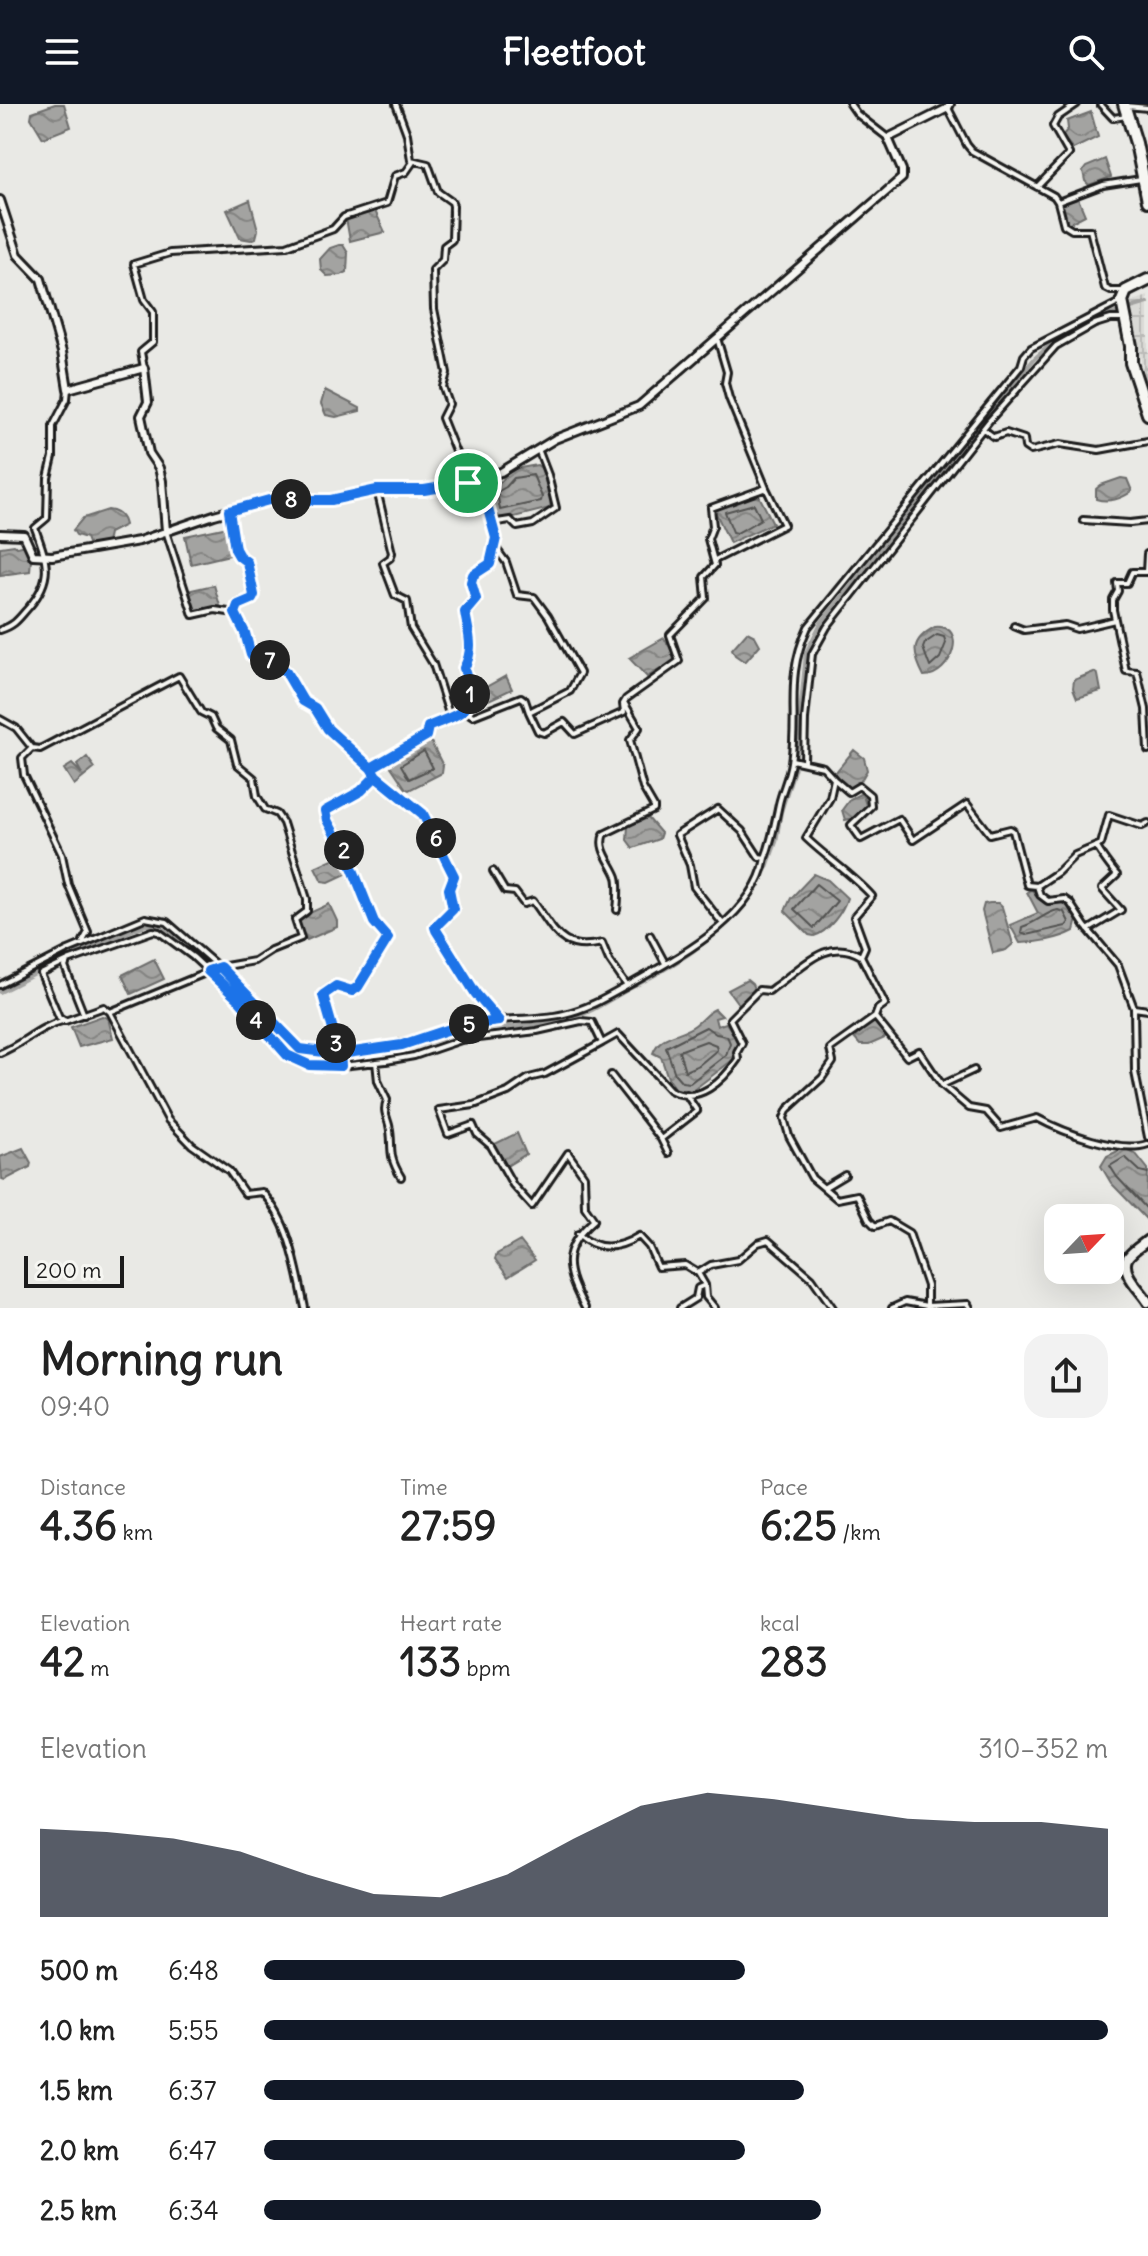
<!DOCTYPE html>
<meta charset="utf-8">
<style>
body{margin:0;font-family:Delius,sans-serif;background:#f2f2f2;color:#222;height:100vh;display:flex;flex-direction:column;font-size:30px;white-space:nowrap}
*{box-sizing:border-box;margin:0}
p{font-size:26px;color:#767676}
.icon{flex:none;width:44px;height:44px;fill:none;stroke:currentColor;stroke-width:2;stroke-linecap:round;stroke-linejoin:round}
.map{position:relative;height:1204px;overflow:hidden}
.drawer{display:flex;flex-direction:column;background:#fff;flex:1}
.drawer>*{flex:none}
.needle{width:52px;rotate:65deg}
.tools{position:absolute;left:1044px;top:1100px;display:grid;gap:16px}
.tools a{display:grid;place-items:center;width:80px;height:80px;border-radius:16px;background:#fff;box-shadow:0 8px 32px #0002;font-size:40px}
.scale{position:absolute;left:24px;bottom:20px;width:100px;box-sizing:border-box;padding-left:8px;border:4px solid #1c1c1c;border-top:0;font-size:22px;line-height:28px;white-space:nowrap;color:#1c1c1c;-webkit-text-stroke:6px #f6f6f2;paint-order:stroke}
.pin{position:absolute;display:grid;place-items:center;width:68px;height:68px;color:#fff;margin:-34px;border:4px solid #fff;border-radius:50%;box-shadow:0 2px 8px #0007}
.km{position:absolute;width:40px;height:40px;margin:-20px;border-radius:50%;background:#222;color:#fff;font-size:22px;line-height:40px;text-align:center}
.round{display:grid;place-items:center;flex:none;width:84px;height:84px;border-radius:24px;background:#f2f2f2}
.overview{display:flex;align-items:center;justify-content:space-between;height:136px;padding:0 40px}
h1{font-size:44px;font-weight:700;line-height:60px}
.stats{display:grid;grid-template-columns:repeat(3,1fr);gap:12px;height:136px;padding:8px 40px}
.stats div{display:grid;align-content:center}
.stats b{font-size:40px;font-weight:700}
.stats small{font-size:22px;font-weight:400}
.stats p{font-size:22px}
.chart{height:224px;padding:16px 40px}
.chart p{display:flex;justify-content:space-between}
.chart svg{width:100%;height:144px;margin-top:8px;fill:#111827;opacity:.7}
ul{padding:0 40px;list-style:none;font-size:26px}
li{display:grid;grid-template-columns:128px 96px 1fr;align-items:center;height:60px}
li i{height:20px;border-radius:10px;background:#111827}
header{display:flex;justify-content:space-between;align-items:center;height:104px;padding:0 40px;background:#111827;color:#fff;font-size:36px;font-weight:700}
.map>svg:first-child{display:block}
.industrial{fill:url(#industrial-grid)}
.water{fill:url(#water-waves);stroke:#6d6d6c;stroke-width:2}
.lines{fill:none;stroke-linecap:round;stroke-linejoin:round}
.shore{stroke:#525251;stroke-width:2}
.canal{stroke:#a3a3a1;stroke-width:4}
.street-casing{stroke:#1c1c1c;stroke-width:10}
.secondary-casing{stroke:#1c1c1c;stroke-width:12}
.primary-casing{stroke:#1c1c1c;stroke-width:14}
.highway-casing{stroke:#1c1c1c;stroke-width:16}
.street{stroke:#f6f6f2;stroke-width:4}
.secondary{stroke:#f6f6f2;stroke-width:6}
.primary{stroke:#f6f6f2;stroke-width:8}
.highway{stroke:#f6f6f2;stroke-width:10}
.route-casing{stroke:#fff;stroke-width:16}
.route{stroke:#1a73e8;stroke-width:10}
</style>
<header><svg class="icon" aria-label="menu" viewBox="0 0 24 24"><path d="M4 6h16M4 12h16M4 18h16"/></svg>Fleetfoot<svg class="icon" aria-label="search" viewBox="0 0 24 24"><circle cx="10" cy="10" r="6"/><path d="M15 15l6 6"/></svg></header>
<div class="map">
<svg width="1148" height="1204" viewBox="0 0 1148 1204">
<defs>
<pattern id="industrial-grid" width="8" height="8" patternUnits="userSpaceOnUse" patternTransform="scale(2)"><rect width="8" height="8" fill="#dadad6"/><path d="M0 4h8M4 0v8" fill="none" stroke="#babab7"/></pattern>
<pattern id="water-waves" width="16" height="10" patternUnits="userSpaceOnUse" patternTransform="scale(2)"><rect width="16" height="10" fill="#a3a3a1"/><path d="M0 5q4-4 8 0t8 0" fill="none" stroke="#848482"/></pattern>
</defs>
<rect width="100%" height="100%" fill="#e9e9e5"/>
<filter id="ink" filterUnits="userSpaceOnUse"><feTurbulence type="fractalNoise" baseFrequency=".0125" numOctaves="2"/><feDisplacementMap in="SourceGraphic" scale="16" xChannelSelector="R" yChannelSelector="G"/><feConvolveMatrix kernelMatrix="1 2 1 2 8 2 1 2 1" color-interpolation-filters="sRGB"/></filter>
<g filter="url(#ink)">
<path class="industrial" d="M1148,192v106l-17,-100z"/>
<path class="water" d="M55,0h9l7,23 -28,11 -12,-20 1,-6z
M1091,8l7,25 -25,12 -11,-13 6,-7 -1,-8z
M1105,55l6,18 -22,8 -4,-4 -2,-10 3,-4z
M1077,92l8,19 -19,10 -7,-22z
M250,96l8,30 -2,8 -5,2 -11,-2 -13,-28z
M375,107l10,21 -35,9 -4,-23z
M339,141h4l5,8 -1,19 -6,3 -14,1 -6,-6 -1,-11 10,-11z
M325,286l35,18v3l-24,6 -10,-2 -5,-11z
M537,361l4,3 10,30 -1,10 -52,13 -4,-2 -7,-33 15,-5 7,-11z
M1121,374l6,1 5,12c-10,8 -24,12 -36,8v-10l5,-4z
M758,390l15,29 -43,20 -16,-34 19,-9z
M108,406c9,1 15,5 17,15l-16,8 -2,10 -17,5 -4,-10 -10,-3 -3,-5 10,-12z
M228,423l6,27 -43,10 -6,-28z
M14,441l3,2 10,-2 1,13 3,1 -1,12 -30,4v-28z
M214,481l6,21 -26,7 -5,-16 2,-7z
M935,523c34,-3 17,49 -11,49 -12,-23 -14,-36 11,-49z
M747,528l8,4 5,9 -15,17 -10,-7 -3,-6z
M664,534l13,21 -30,18 -18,-19z
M1094,568l4,3 3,16 -24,7 -4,-10 1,-8z
M506,572l6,13 -36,17 -3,-7 6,-8z
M423,637l8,1 12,24 -1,7 -33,17 -3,-1 -18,-27z
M854,646l10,8 3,12 -8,14 -11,5 -14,-12 1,-4z
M87,653l8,11 -21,17 -10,-16 8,-5 10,10 -5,-9z
M862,689l4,12 -12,13 -9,2 -3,-10 8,-11z
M648,714l13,15 -2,6 -26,9 -6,-8 1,-14z
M341,751l7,15 -2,4 -17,8 -7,-1 -7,-14z
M814,770l14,6 19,18c-4,14 -19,34 -33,38l-5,-1 -24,-24 6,-13z
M1031,785l13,14 15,-1 10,4 8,13 -3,12c-15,8 -37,12 -54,12l-10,-18 28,-12 -11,-21z
M990,799h8l4,4 11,37 -7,6 -13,3 -11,-42 2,-7z
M329,800l8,17v6l-30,13 -10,-18 4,-5z
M154,855l10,20 -33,15 -9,-19z
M747,876l5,4 3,7 -16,14 -11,-15z
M715,905l7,7 -7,2 2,8 9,-3 14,20 -6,16 -42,32 -16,-2 -8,-11 -7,-21 -8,-4c7,-20 28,-17 42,-28 8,-6 11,-12 20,-16z
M102,912l6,2 5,20 -34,9 -8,-20z
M875,915l12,18 -18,8h-9l-6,-7z
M517,1029l9,21 -21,13 -12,-22z
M23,1044l8,15 -1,4 -25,13 -3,-1 -2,-22z
M1124,1044l12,6 12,15 -1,51 -36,-37 -10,-17 6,-10z
M520,1137l15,19 -27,17 -13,-18 2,-5z"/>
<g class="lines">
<path class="shore" d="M533,371l9,22 -1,4 -41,9 -3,-18 9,-5 8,-9z
M754,400l7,15 -24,14 -4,-1 -8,-20z
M937,531l7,2 2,6 -6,15 -10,9 -7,-19 2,-5z
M424,647l9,17 -24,11 -8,-14z
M816,780l21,17 -23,27 -20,-19z
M1058,806l6,2 5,10 -3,4 -40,9 -5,-2 1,-6c16,-5 22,-14 36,-17z
M706,923l10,7 11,2 3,7 -4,12 -36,28 -8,-1 -7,-8 -9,-27z
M706,937l10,4 1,5 -18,15 -14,6 -6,-20z
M1148,1069l-8,-2 -15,-14 -15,9 7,11 31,33"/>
<path class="canal" d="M753,788l14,-25 9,-25 5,-30 14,-45 11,-114 15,-30 213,-264c32,-31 72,-44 114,-56
M0,888c42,-21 82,-44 126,-59 7,-3 16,-8 23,-8 20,-2 81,55 95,71 14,15 37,49 53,58 34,20 123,-9 159,-19 37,-11 77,-6 114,-16 21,-6 39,-19 59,-30 44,-23 88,-49 119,-90"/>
<g class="street-casing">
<path id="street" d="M396,0l11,30 4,26 17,4 10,28 14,10 1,4 -1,34 -8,6 -1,14 -10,10 1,39 13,64 -4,14 6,17 -7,14 26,65
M850,0l7,10 31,24
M1100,0l13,14 14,-2
M1126,2l22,2
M948,4l19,37 5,6 82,45 4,6 45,-17 38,-6
M1037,83l32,-33 -16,-28 5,-9 19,-13
M1058,98l6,23 8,5h18l15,58 6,3h14
M144,264l-3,-16 12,-10v-30l-9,-12 -10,-36 36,-11 117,-7 46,-17 11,-12 43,-14 8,-27 11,-4 7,-10
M983,325l11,8 12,-4 18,6 1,8 6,4 29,-7 39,6 49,-9
M377,386l15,63 -2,5 -7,5 12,32 12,6 4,27 22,36 17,53
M229,407c4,24 -1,36 18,51l7,34 -16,9 -3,8
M1083,416l47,3 18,-2
M491,419l19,-3 7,7 16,-3 23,-16 -8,-33 -10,-26
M166,427l27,84 22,-5 20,3 12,26 4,16 15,3 20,14 17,29 12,7 13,21 43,39 55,-32 2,-9 27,-12 14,-12 1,-13 -6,-22c12,-19 3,-36 1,-56l11,-13 -4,-14 1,-10 17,-11 6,-26 -16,-58
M495,443l11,15 11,33 17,2 14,19 32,57 -10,18 -41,21 9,19 6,2 20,-11 11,12 49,-22 -1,-8 3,-5 53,-38 -9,-26 36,-37 -2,-21 11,-12 -7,-26 5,-13 -2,-18 55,-20 -37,-90 -4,-15 2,-11 -10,-34
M1147,450l-1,18h-14l-5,11h-10l1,8 -5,9v10l13,61 11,1 9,37 2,41
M715,456l69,-35 -18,-37
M1014,522l10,4 41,-5 12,4 38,-9
M0,526c16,-5 19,-12 29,-23 25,-29 18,-46 6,-79l12,-10 1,-40 5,-21v-31l14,-27 1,-10
M466,603l1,5 6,4 48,-19 4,3 4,12
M0,615l16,9 16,20 8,1 139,-73 22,36 10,5 5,11 15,12 6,24 17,14 3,18 8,13 12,5 6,9 24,76v12l-12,9 6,18 -30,12 -17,11 -34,6 -110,45 58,108 24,25 37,26 16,23 17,-2c28,30 35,77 43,116
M32,644l-10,10 2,17 38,80 6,29 20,48 -5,9
M792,656l31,7 11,12 -4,19 -24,40c22,21 46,36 66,58l-18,21 11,30 -4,9 24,48 -7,5 -3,8 32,40 12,-6 23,34 27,23 17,3 15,17 36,-10c26,14 83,36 111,26
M804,658l1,-43 7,-65 15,-27 162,-206 67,-75 39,-22 16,-5h14
M371,664l5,8 47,38 30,58v9l-4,8 4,20 -18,18 41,67 23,27
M835,676l14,12 10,-6 11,9 1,11 -20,19 10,14 38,-20 14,21 54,-36 23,30 20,-5 3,2 14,54 10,1
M1148,719l-6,3 -33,-11 -8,29 -26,11 -17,17 -21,14 3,9 8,6 16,-2 6,4 15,23 33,39 16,43 1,64 13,65
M493,767l12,20 10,1 9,12 9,-3c22,29 27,52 69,42l7,17 18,26
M617,806c1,-8 2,-26 0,-33 -5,-14 -20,-28 -13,-43l50,-24v-3l-11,-19 -13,-48 9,-12 -14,-24
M723,820l-29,-37 -4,-22 -13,-30 41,-26 24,22 17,26 6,1c7,-18 10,-35 14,-54 3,-14 10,-27 12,-42 8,-51 -7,-83 17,-135l213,-261 3,-10 7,-8 89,-46
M1088,826l33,-20 -19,-21 15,-14c-4,-4 -18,-23 -20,-28
M650,831l15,28
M67,858l-2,5 19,48
M0,881l68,-35 77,-32 22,4 78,68 55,59c54,15 109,-9 161,-23 33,-10 69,-4 103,-12 27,-6 48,-20 72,-33 46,-26 119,-65 129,-123
M1134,904l14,2
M110,908l-6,-5 -39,14 -6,-4 -18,-43 27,-13 85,-30 6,1 34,25 44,41 50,57 22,10 32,1 45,-5 28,-5 47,-16 76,-9 44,-10 11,1 10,21 16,-9 52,56c28,16 54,-10 68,-31l-1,-7 5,-9 -12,-24 29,-29 10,1 5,-4c26,-17 52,-52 87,-31
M875,913l-45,32 3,13 -11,16 -34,31 -4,9 5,18 23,42 25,21 20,-4 12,25 6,6 14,-5 20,12 18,53v20l-22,-4 -13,6
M0,949c23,-9 38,-26 62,-32
M376,958l2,19 9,19c-4,11 -1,14 2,25 5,22 -3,28 12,52
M341,962l-18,-71 13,-9 16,5 6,-4 30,-49 -14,-16 -49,-111 36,-20 15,-15
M611,971l50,64
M942,981l32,-15
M668,1049l-7,-14 36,-28 -11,-17
M825,1083l20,-12
M578,1130c19,18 40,15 61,2l10,11 9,20 27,-2 13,8
M705,1181l1,12 9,11
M927,1202l41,-2 2,4
M585,1204c-20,-37 -26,-58 9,-88l-9,-13 -1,-31 -16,-23 -36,53 -19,-21 -22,-39 -14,-12 -4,-9 -25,9 -9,-24 35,-5 34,-13 21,-14 16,-4 57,-31
M680,1204l16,-10 2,-10 7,-3 -7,-12 13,-8 27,-5 20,-17 10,-3 44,38 21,30"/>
</g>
<g class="secondary-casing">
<path id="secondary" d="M0,96l18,55 23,24 21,73 6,37 76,-21 4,34 -7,14 8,37 10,15 3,13 4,50
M0,430l24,1 9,20 19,1 87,-15 75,-26 55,-15h62l46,-10h47l32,-4 45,-14 54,-33 84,-33 263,-228v-8l-14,-32 60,-30 2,-4"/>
</g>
<g class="primary-casing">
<path id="primary" d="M1148,1136c-6,5 -15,10 -20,17 -9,15 13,33 20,45"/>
</g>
<g class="highway-casing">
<path id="highway" d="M1124,0l12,39 12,58
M1148,176l-22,11 -4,10 9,45v17l17,51"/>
</g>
<use href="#street" class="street"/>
<use href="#secondary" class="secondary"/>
<use href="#primary" class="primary"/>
<use href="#highway" class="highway"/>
</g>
</g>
<g class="lines" filter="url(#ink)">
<g class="route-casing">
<path id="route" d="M468,379l12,-3 16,58 -6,26 -17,11 -2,7 5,17 -11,13c3,20 10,37 -1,56 2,8 6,17 6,25 2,22 -27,26 -42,34l-2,9 -55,32 5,8 -15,15 -36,20 2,9 25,47 22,55 14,16 -30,49 -6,4 -16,-5 -13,9 17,59 -40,-5 -80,-82 -12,4 29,27 50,57 22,10 32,1 -1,-12 62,-9 57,-19 40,-5 -23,-27 -40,-64 -1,-3 18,-18 -4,-20 5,-13 -31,-62 -47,-38 -5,-8 -43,-39 -13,-21 -12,-7 -17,-29 -20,-14 -15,-3 -6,-22 -10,-20 3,-8 14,-6 2,-4 -7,-33 -8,-6 -4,-7 -6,-38 40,-11h62l46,-10h47l44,-7"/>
</g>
<use href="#route" class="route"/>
</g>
</svg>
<div class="tools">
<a><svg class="needle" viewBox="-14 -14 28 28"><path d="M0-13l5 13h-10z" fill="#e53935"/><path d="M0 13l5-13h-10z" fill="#767676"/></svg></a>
</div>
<div class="scale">200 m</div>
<div class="pin" style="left:468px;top:379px;background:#1e9e55"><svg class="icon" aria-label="arrive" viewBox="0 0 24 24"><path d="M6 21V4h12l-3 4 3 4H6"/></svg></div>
<b class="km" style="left:470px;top:590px">1</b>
<b class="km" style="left:344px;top:746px">2</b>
<b class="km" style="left:336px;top:939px">3</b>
<b class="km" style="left:256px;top:916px">4</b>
<b class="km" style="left:469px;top:920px">5</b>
<b class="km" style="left:436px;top:734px">6</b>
<b class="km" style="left:270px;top:556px">7</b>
<b class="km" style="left:291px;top:395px">8</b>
</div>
<section class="drawer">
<div class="overview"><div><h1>Morning run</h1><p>09:40</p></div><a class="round"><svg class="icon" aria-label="share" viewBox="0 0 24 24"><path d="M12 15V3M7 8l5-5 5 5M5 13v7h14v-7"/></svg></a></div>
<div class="stats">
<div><p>Distance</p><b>4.36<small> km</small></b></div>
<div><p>Time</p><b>27:59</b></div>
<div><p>Pace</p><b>6:25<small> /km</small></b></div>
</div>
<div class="stats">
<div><p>Elevation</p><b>42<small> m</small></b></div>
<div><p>Heart rate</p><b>133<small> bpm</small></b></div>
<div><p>kcal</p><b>283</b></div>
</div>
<div class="chart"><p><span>Elevation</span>310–352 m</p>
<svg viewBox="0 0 160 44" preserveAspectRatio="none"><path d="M0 44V17L10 18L20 20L30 24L40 31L50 37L60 38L70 31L80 20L90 10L100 6L110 8L120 11L130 14L140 15L150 15L160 17V44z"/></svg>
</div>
<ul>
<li><b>500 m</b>6:48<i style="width:57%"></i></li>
<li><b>1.0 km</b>5:55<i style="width:100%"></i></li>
<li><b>1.5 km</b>6:37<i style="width:64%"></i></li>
<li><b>2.0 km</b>6:47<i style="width:57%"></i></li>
<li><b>2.5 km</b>6:34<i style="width:66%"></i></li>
</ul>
</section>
